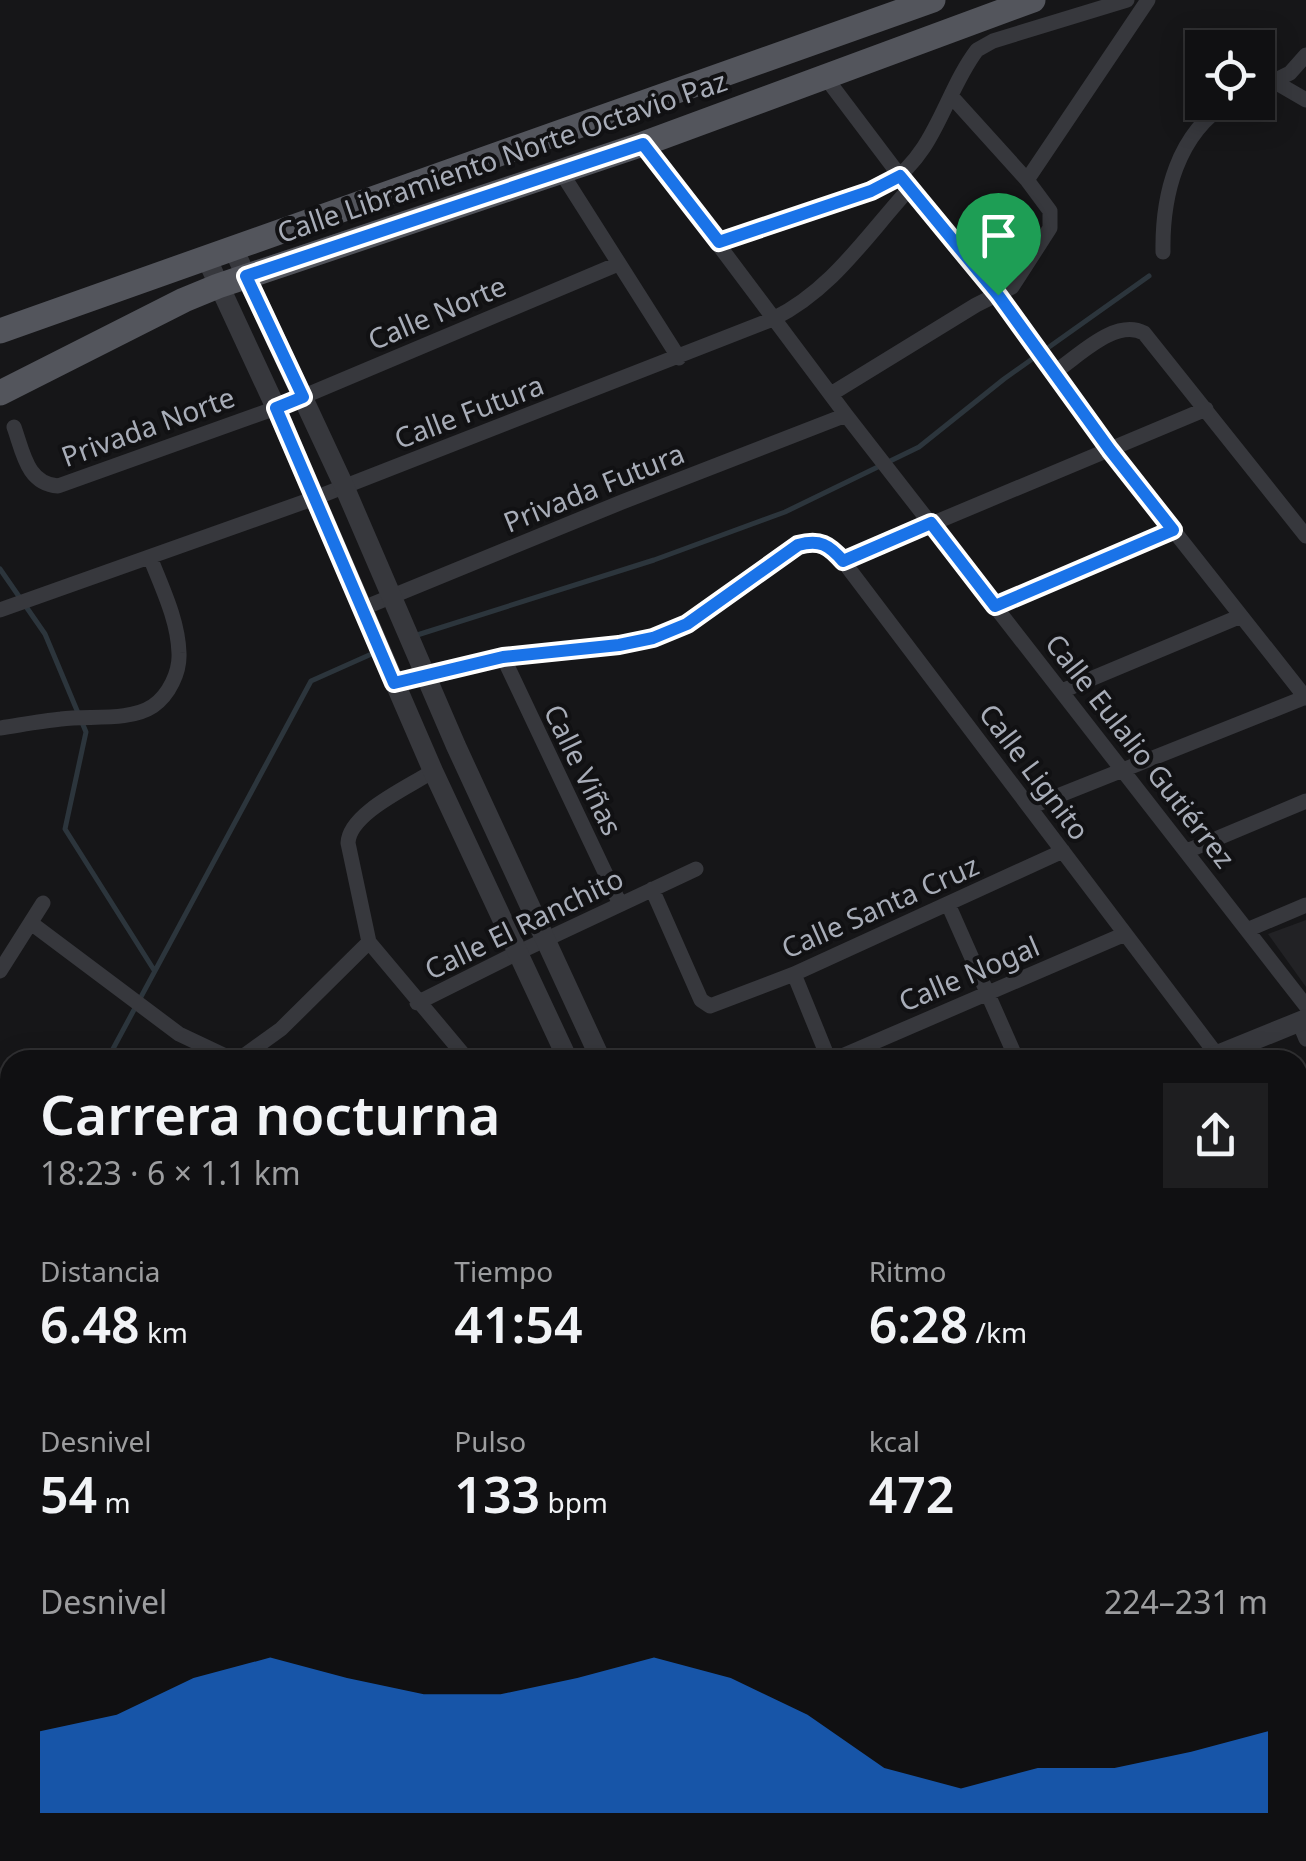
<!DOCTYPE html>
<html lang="es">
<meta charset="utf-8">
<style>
body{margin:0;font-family:"Noto Sans",sans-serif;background:#1e1e20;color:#f1f3f6;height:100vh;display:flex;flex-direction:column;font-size:38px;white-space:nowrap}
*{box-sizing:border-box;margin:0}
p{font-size:32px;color:#9c9d9f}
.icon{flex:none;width:55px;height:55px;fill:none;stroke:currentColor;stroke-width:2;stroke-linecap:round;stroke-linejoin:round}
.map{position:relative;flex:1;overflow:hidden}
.details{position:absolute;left:0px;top:1050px;width:1308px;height:812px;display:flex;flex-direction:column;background:#101012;border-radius:30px 30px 0 0;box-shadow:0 5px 25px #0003,0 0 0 2px #303032}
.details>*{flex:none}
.tools{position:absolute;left:1185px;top:30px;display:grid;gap:20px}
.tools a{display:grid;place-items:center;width:90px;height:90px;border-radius:0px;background:#101012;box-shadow:0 5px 25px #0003,0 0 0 2px #303032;font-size:50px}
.pin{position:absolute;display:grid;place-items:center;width:85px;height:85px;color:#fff;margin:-102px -42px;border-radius:50% 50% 50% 0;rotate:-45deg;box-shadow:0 0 10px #0007}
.pin .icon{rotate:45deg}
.round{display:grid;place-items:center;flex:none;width:105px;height:105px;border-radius:0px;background:#1e1e20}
.headline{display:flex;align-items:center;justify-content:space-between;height:170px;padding:0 40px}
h1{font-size:55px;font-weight:600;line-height:75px}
.figures{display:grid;grid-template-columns:repeat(3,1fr);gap:15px;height:170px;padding:10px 40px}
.figures div{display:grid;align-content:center}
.figures b{font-size:50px;font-weight:600}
.figures small{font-size:28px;font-weight:400}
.figures p{font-size:28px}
.chart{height:280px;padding:20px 40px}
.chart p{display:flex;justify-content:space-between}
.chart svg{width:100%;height:180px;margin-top:10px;fill:#1a73e8;opacity:.7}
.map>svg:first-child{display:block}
.built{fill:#222225}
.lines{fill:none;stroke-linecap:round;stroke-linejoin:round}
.stream{stroke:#2c353c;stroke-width:5}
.minor{stroke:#37383d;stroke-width:15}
.tertiary{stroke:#37383d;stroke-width:20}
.primary{stroke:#53555c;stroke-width:25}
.route-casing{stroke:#fff;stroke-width:20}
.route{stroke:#1a73e8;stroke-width:12}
.labels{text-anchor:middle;stroke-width:8;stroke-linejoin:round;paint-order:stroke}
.street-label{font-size:28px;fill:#a8adb8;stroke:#111113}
</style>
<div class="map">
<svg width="1306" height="1861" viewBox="0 0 1306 1861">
<rect width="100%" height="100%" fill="#161618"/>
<path class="built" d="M1306,920v67l-38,-53z"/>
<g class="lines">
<path class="stream" d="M0,569l45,65 41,98 -21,97 89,141
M414,636l240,-76 131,-48 134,-65 85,-68 145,-103
M107,1060l204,-379 65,-29
M0,1256l10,-18"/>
<path class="minor" d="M826,78l74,98 98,119 112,155 196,248
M1275,82l31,18
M1258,89l32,-16 16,-18
M643,144l203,271 460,591
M561,172l118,186
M1027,180l121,-180
M719,243l169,-59c48,-31 57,-92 89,-134l16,-9 134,-41
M1163,252c-1,-56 14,-119 66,-150
M1056,371c23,-15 59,-53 88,-38l162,203
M831,394l145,-89 36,-18 38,-59v-17l-23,-31 -75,-83
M14,427c9,25 13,57 44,59l218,-78 342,-144
M843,561l363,-152
M995,606l178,-76
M361,609l261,-107 224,-87
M0,610l315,-112 458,-179c60,-30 93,-83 137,-131
M503,657l117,247
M394,683l109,-26 116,-12 34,-7 34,-14 112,-79c21,-6 30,0 44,16l374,494
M1062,691l179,-75
M0,728c20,-3 41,-7 61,-9 27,-4 68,3 92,-13 16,-11 27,-34 26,-53 -1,-33 -17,-65 -29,-96
M433,771c-24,16 -84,42 -85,72l21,99 99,118
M1030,807l276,-110
M1187,851l119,-50
M652,889l49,111 9,6 84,-32 269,-123
M948,904l69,156
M31,923l148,111 55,26
M1247,930l59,-25
M0,971l43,-68
M794,974l35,86
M417,1003l100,-50 179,-84
M1299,1022l7,17
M238,1060l43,-31 88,-87
M833,1060l292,-126
M1298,1184l8,-4
M1298,1301l8,-4
M1298,1409l8,-3
M0,1469l10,-9
M1298,1532l8,-4
M0,1549l10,2
M1298,1634l8,-4
M1298,1701l8,19
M1298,1747l8,-4
M94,1852l3,9
M331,1852l4,9
M582,1852l3,9
M746,1852l4,9
M1170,1852l4,9
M0,1859l10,-21
M192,1861l25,-9
M501,1861l20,-9
M773,1861l19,-9
M1041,1861l19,-9"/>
<path class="tertiary" d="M233,248l111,238 112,260 145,314
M206,257l70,151 157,363 135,289
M1205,1060l101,-41
M909,1852l4,9
M937,1852l3,9"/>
<path class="primary" d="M0,331l933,-331
M0,393l184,-93 34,-14 425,-142 390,-144"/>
</g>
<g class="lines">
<g class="route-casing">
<path id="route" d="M643,144l76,98 152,-51 29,-15 98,119 112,155 63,80 -178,76 -64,-83 -88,38c-14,-16 -23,-22 -45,-16l-111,79 -34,14 -34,7 -116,12 -109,26 -118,-275 27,-11 -57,-121z"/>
</g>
<use href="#route" class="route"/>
</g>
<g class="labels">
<g class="street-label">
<text transform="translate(502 157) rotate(-19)" y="10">Calle Libramiento Norte Octavio Paz</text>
<text transform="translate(437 313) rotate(-23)" y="10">Calle Norte</text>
<text transform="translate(469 412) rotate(-21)" y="10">Calle Futura</text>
<text transform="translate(148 427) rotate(-20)" y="10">Privada Norte</text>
<text transform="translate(594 488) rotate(-22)" y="10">Privada Futura</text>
<text transform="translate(1140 751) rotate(52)" y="10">Calle Eulalio Gutiérrez</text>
<text transform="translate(583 770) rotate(64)" y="10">Calle Viñas</text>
<text transform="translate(1034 772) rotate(53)" y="10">Calle Lignito</text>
<text transform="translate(880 907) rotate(-24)" y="10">Calle Santa Cruz</text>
<text transform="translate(524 924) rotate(-26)" y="10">Calle El Ranchito</text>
<text transform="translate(969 974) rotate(-23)" y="10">Calle Nogal</text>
</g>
</g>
</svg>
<div class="tools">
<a><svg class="icon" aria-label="locate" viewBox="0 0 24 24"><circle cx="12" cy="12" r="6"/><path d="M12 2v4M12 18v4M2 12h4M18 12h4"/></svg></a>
</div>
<div class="pin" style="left:998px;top:295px;background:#1e9e55"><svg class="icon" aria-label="arrive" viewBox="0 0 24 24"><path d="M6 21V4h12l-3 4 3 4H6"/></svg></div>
<section class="details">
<div class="headline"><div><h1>Carrera nocturna</h1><p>18:23 · 6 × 1.1 km</p></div><a class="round"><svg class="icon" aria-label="share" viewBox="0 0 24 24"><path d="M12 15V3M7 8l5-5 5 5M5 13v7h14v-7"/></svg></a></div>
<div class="figures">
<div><p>Distancia</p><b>6.48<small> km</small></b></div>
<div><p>Tiempo</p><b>41:54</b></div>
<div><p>Ritmo</p><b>6:28<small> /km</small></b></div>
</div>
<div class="figures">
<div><p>Desnivel</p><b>54<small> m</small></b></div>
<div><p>Pulso</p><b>133<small> bpm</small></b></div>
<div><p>kcal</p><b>472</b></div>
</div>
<div class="chart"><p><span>Desnivel</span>224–231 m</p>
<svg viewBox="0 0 160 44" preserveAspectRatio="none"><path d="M0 44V24L10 20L20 11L30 6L40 11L50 15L60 15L70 11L80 6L90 11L100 20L110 33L120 38L130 33L140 33L150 29L160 24V44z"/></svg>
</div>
</section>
</div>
